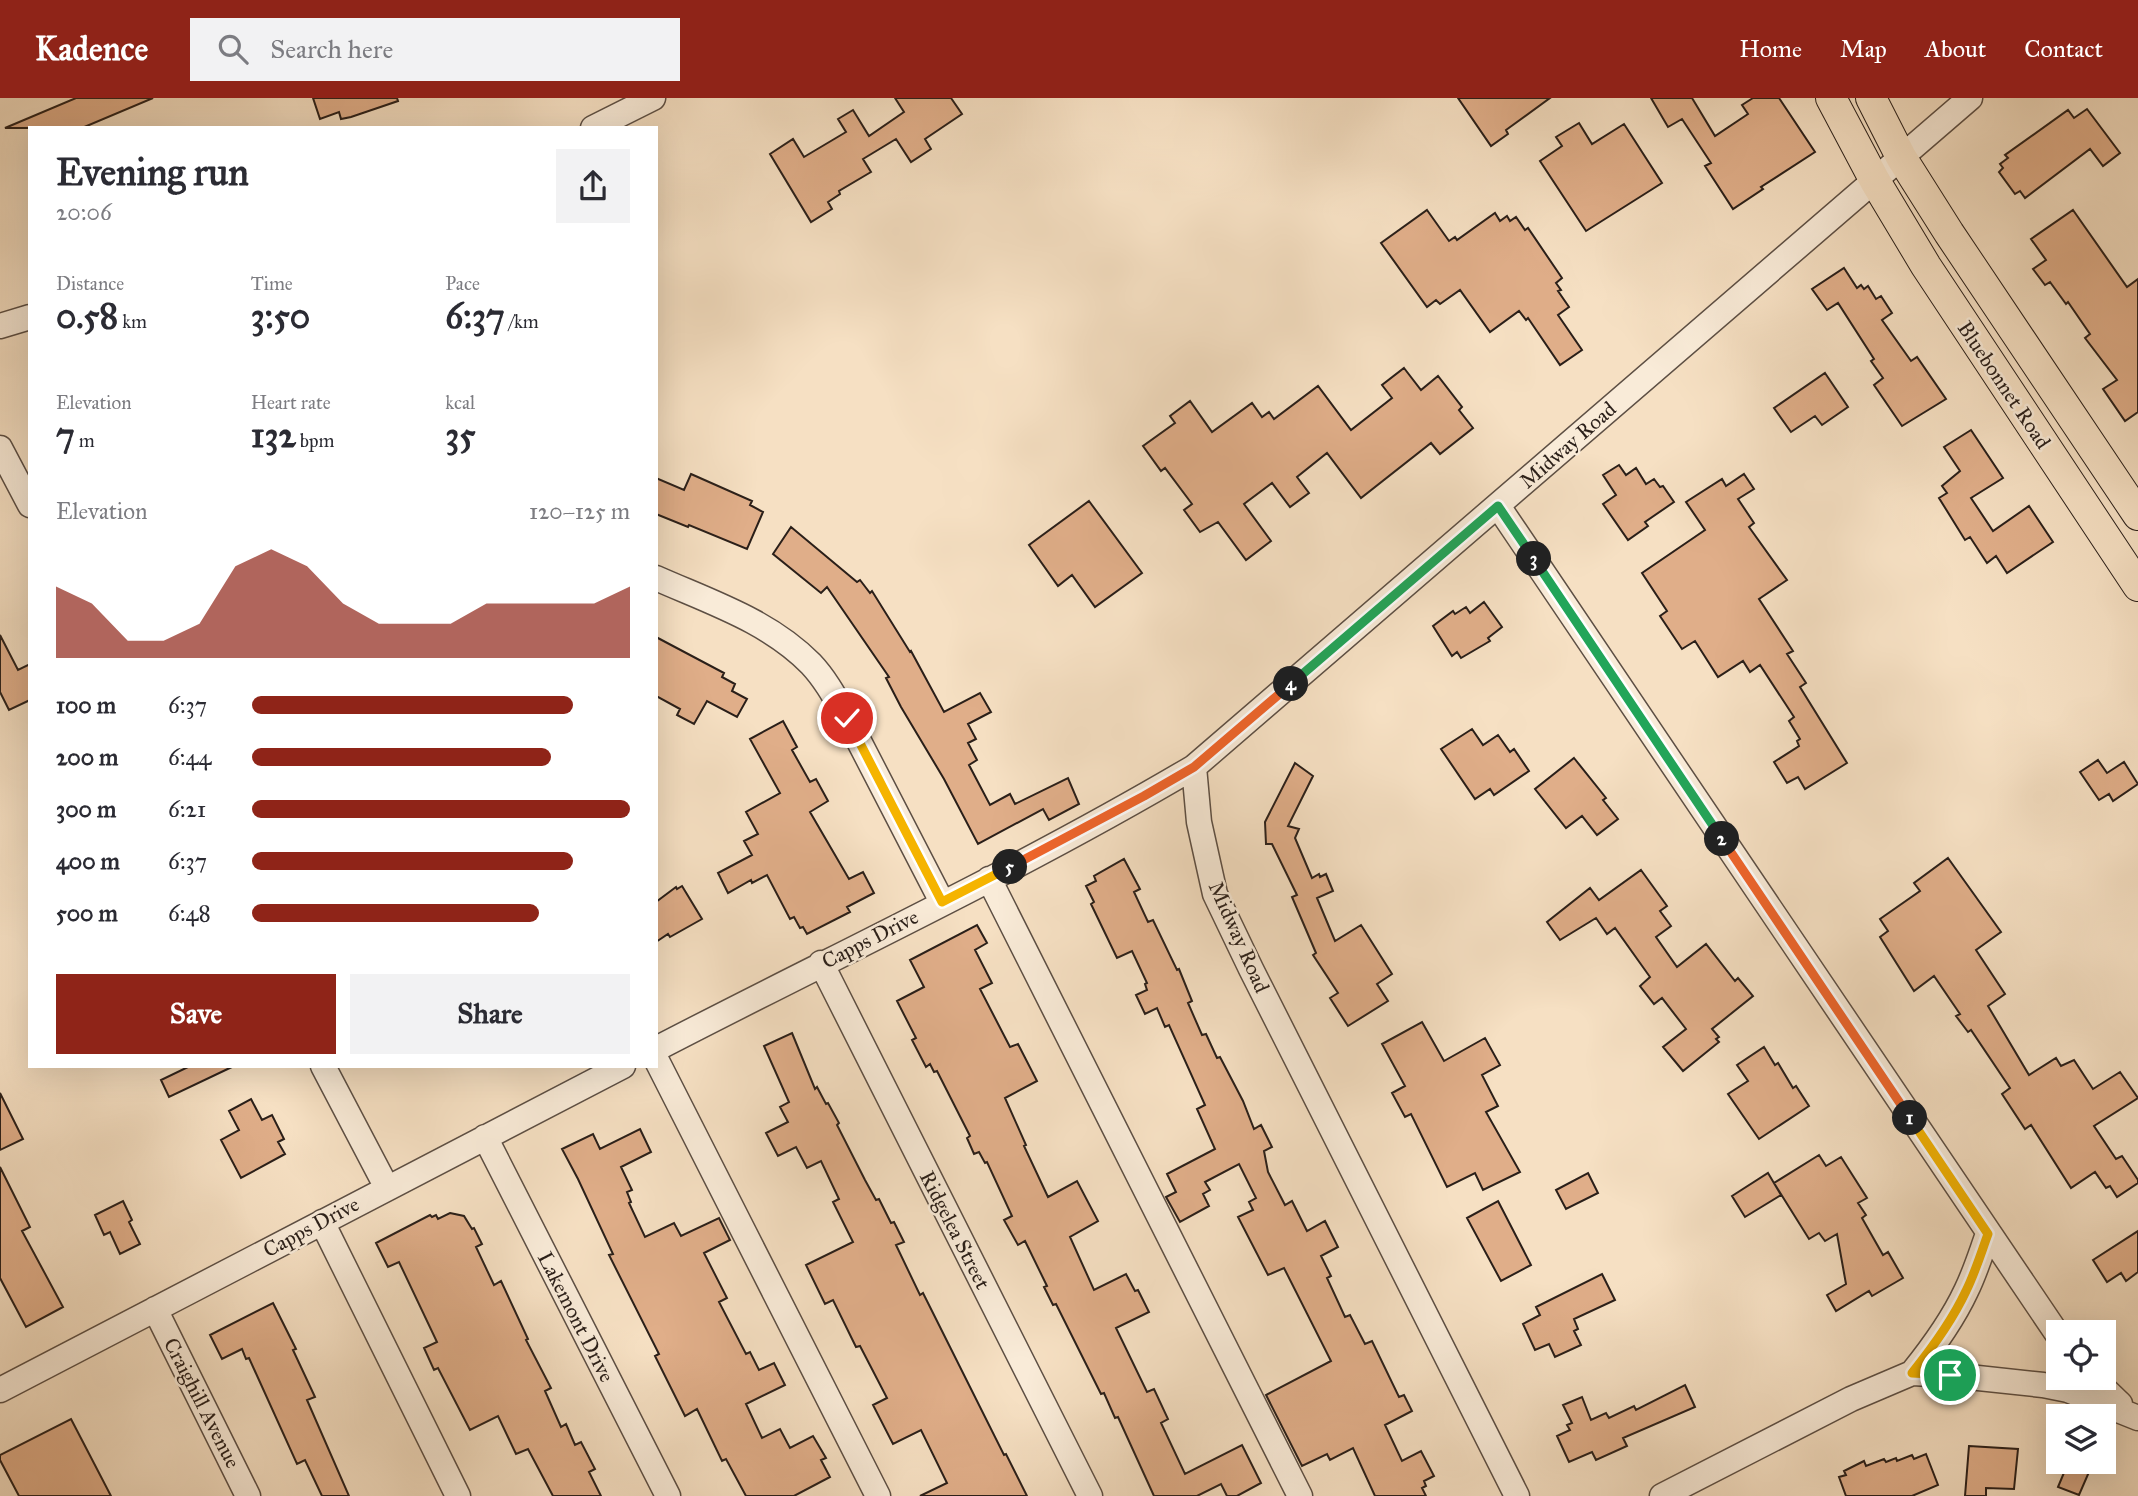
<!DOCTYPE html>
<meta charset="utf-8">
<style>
body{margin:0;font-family:"IM FELL Great Primer",serif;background:#f2f2f3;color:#2b2b33;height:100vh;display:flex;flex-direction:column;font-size:26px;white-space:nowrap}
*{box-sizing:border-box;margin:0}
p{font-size:23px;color:#7c7c81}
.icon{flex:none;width:38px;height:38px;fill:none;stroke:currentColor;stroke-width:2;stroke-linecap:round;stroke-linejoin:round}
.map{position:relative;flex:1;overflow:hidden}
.drawer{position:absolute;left:28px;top:28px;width:630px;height:942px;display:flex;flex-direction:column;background:#fff;border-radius:0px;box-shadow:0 7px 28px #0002}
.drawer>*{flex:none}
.controls{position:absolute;left:2046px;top:1222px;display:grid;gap:14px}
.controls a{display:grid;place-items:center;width:70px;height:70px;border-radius:0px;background:#fff;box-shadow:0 7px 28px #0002;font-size:35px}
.pin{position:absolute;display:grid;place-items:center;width:60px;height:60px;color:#fff;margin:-30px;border:4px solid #fff;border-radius:50%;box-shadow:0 2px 7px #0007}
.km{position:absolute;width:35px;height:35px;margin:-18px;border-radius:50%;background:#222;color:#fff;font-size:19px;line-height:35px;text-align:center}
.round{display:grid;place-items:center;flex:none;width:74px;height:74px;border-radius:0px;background:#f2f2f3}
.headline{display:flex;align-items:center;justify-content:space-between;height:119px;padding:0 28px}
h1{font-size:38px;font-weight:800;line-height:52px}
.metrics{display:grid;grid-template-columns:repeat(3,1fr);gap:10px;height:119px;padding:7px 28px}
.metrics div{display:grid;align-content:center}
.metrics b{font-size:35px;font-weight:800}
.metrics small{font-size:19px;font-weight:400}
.metrics p{font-size:19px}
.chart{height:196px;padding:14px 28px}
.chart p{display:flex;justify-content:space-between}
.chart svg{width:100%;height:126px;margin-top:7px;fill:#8f2418;opacity:.7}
.button{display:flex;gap:14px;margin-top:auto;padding:14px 28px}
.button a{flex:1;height:80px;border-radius:0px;background:#8f2418;color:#fff;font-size:28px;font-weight:800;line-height:80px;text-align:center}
.button a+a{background:#f2f2f3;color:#2b2b33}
ul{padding:0 28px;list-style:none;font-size:23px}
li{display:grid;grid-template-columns:112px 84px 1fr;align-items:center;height:52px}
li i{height:18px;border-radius:9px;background:#8f2418}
header{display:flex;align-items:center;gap:42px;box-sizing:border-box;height:98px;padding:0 35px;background:#8f2418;color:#fff}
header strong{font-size:33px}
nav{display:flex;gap:38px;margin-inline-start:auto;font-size:24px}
.search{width:490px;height:63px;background:#f2f2f3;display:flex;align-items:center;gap:18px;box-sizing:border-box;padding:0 24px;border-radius:0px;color:#7c7c81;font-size:26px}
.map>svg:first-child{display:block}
.building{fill:#e0ae89;stroke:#2a1f19;stroke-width:2}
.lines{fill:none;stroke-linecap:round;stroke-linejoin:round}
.minor-casing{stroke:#5d4f44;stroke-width:27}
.major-casing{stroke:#2a1f19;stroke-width:32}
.minor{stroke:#f9ebd8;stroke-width:24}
.major{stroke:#f6e0c3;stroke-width:30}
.split-1-casing{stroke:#fff;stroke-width:14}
.split-2-casing{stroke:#fff;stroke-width:14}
.split-3-casing{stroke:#fff;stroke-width:14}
.split-4-casing{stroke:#fff;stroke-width:14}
.split-5-casing{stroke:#fff;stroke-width:14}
.split-6-casing{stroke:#fff;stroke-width:14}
.split-1{stroke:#f5b400;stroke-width:9}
.split-2{stroke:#f0652b;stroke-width:9}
.split-3{stroke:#22a559;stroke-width:9}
.split-4{stroke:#22a559;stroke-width:9}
.split-5{stroke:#f0652b;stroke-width:9}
.split-6{stroke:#f5b400;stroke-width:9}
.labels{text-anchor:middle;stroke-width:5;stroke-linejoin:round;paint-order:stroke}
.street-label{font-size:21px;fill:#2a1f19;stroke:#f9ebd8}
</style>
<header>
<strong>Kadence</strong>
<div class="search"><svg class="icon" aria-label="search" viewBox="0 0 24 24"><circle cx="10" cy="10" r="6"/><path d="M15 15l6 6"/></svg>Search here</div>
<nav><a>Home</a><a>Map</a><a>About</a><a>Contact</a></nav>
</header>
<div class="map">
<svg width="2138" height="1398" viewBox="0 0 2138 1398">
<rect width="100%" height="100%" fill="#f6e0c3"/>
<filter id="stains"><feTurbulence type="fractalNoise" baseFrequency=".00286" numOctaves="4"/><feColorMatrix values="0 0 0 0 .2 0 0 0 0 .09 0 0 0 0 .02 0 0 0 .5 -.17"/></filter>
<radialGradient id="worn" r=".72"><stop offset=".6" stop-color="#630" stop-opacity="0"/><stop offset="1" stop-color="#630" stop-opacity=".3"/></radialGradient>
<path class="building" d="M76,0h77l-71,30h-77z
M313,0h84l1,3 -47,16 -10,2 -2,-7 -19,7z
M895,0h56l11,16 -37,25 6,10 -20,13 -15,-23 -33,20 8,13 -32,19 1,3 -12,8 4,7 -21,13 -41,-68 23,-15 11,18 42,-25 -8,-13 15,-9 16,26 35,-24z
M1458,0h92l-44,32 2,4 -17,12z
M1651,0h41l23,38 33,-22 -6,-9 11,-7h26l36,54 -54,35 2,2 -30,20 -28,-43 6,-3 -29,-44 -14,8z
M2087,11l33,44 -17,13 -13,-17 -65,49 -5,-7 -5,3 -16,-22 4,-4 -3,-4 8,-6 -3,-3 63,-45 6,8z
M1579,25l13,21 32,-20 38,59 -76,48 -46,-70 22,-15 -6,-9z
M1427,112l22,31 6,-4 2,3 38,-27 5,8 7,-5 3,5 6,-4 9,13 3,-2 34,50 -6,5 5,7 -3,1 11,16 -11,8 24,35 -22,15 -32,-47 -2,2 -7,-9 -29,21 -30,-42 -20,14 -4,-4 -9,7 -46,-64z
M2073,112l54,77 11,-8v133l-13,9 -22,-32 14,-9 -32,-42 5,-4 -22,-32 -2,2 -16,-22 -5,3 -12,-16 13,-9 -15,-21z
M1844,170l13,20 4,-3 3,4 4,-3 8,13 5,-3 11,17 -10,7 29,41 6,-4 29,42 -44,27 -28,-41 9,-7 -12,-17 3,-2 -36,-56 -11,7 -15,-21z
M1404,270l17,22 17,-14 24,31 -3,3 14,18 -33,26 -9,-11 -70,55 -34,-45 -30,24 12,16 -19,14 -18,-24 -28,21 27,37 -25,19 -28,-38 -18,10 -16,-22 8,-6 -27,-36 -4,3 -18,-25 32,-23 -5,-7 20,-15 22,31 40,-29 10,14 7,-5 5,7 44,-33 33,44 41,-32 -10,-13z
M1825,275l23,34 -26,18 -7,-9 -24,16 -17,-24z
M1971,332l32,48 -32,20 22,33 36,-25 24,36 -46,31 -11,-17 -9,7 -17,-26 -5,3 -26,-42 8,-5 -5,-7 18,-15 -16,-24z
M1619,367l7,10 10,-7 10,16 8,-5 6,8 3,-1 11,16 -29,20 3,4 -20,14 -25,-36 13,-9 -13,-20z
M691,376l61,27 -2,4 13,7 -16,37 -58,-24 -1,2 -32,-13v-36l28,12z
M1744,376l10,15 -16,10 16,24 -5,4 38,53 -28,19 34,52 -6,3 19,29 -6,4 47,76 -42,26 -7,-12 -11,6 -13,-21 25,-16 -2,-5 3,-2 -11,-18 5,-4 -34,-52 -10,7 -7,-11 -25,16 -23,-36 -13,8 -22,-33 7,-5 -25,-38 63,-43 -19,-28 36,-23 4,7z
M1089,403l53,72 -47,34 -23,-32 -14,11 -29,-41z
M791,429l66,55 3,-2 10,13 2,-2 38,61 1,-1 33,61 36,-19 11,19 -23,12 8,15 -8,4 9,17 -8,5 21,40 20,-11 5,10 53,-26 11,26 -30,16 -6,-11 -65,35 -34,-65 -43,-72 -15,-29 3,-1 -62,-90 -6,6 -48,-39z
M1484,504l18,25 -14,11 2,3 -29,17 -4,-6 -5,4 -19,-30 20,-15 2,3 11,-7 4,6z
M0,537l18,35 12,-6v36l-21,10 -9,-18z
M656,539l68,36 -2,4 13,7 -3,7 15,8 -10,18 -30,-16 -13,23 -17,-9 3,-6 -24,-13z
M783,623l14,26 -5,3 18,32 6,-3 12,22 -18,11 39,67 14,-7 11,21 -27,14 3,5 -43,22 -4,-7 -3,1 -6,-11 -4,2 -23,-44 -15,8 -1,-3 -23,13 -10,-20 34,-18 -8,-14 14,-7 -12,-22 34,-19 -30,-54z
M1472,631l11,16 15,-10 12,17 4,-3 15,22 -35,24 -4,-6 -15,10 -34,-50z
M1574,660l32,40 -3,2 15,19 -21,16 -15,-19 -16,12 -31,-39z
M2098,662l9,13 17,-11 14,22 -25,17 -4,-7 -10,6 -19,-28z
M1295,665l18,13 -25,50 11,3 -4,9 17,40 7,-4 1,3 6,-3 7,17 -16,7 18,43 26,-16 31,49 -15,10 11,17 -40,25 -18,-28 8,-5 -25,-38 3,-2 -24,-56 5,-2 -25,-51h-6l-1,-22z
M1948,760l53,74 -25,18 29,44 -17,12 41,69 27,-17 5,8 13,-6 19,29 27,-17 18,26 -44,28 22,33 6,-3 16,24v3l-21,14 -7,-11 -4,2 -11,-16 -24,16 -40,-63 -6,4 -23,-35 8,-6 -39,-58 -3,2 -12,-16 4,-2 -26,-38 -20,15 -34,-54 8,-6 -8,-12 40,-28 -6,-8z
M1124,761l16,30 -6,3 14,30 5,-2 24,50 2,-1 13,32 -4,2 14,32 4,-1 11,24 3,-1 23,44 11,28 7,-4 11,22 -8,4 4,21 17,33 7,-4 15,30 18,-10 13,26 -17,9 10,20 -4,2 18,39 5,-2 15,29 7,-3 27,56 5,-2 8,16 -27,14 17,36 19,-10 13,25 -10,5 2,5 -4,2 4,8h-51l-22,-48 -23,12 -3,-6 -25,12 -36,-71 65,-34 -47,-93 -16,7 -30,-58 15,-7 -4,-8 7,-4 -17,-34 -34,18 5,8 -7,4 6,12 -29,16 -14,-25 10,-5 -9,-18 48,-25 -18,-40 8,-4 -36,-80 -4,2 -8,-19 -12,6 -9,-19 11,-5 -2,-6 2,-1 -15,-32 -15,7 -26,-54 3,-2 -8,-16 10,-5 -2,-5z
M1641,772l26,36 -7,5 11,15 -15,11 21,30 29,-23 29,37 3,-3 15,18 -41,33 7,8 -3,2 3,3 -36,29 -20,-24 23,-18 -24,-31 -8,6 -14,-18 10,-9 -35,-49 -8,6 -11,-16 -36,22 -13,-18 43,-34 9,12z
M682,788l20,33 -32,18 -2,-3 -12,8v-40l20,-15 1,2z
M977,827l10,18 -12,7 17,33 -12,6 30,58 8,-3 19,37 -32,17 21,47 -2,1 24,51 29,-16 21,40 -28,16 24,53 32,-16 9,17 3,-1 11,22 -33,16 31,64 7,-3 14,30 -7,4 24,51 57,-29 19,38 -24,13h-10l-6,-12 -24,12h-43l-36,-79 -3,1 -11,-25 -3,1 -45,-90 -3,1 -9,-18 3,-1 -22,-45 -7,4 -14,-25 8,-4 -25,-54 -2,1 -6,-11 -5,2 -7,-16 3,-2 -33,-65 -3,1 -4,-8 -4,3 -14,-27 4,-2 -19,-37 27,-14 -14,-27z
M1422,924l22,39 41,-23 15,27 -18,10 16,31 -12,6 34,60 -37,18 -8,-17 -28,14 -36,-73 -6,3 -13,-24 13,-7 -23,-42z
M792,935l23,56 2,-2 9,17 2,-1 11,20 -2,2 28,55 11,20 3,-1 12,24 3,-1 10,20 -8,3 24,50 3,-2 81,162 2,-1 21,42h-107l27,-13 -26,-53 -28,14 -20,-39 14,-7 -27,-52 -4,1 -23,-47 -8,4 -19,-39 47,-23 -20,-40 6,-3 -18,-38 -14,7 -11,-21 -18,9 -12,-23 22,-11 -8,-15 9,-5 -25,-56z
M1764,949l11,18 3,-2 15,25 3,-2 13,20 -50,33 -31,-45 20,-13 -11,-16z
M190,968h44l-65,31 -8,-17z
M0,995l23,46 -23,11z
M251,1001l11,21 10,-5 12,24 -6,3 7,12 -44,24 -20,-38 18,-10 -10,-19z
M640,1031l11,23 -30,15 11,23 -5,2 4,10 -2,1 16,34 29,-14 7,13 38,-18 11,22 -26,13 23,45 -8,4 27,52 4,-2 9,18 15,-7 11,22 -39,19 16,34 18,-9 10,19 23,-12 13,22 -5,2 9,17 -36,19h-48l-20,-37 -4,2 -25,-52 -12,7 -30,-60 4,-2 -50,-99 4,-1 -35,-75 -16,-30 31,-15 7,15z
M1819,1057l7,11 15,-9 26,41 -9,5 8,12 -4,3 21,37 5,-3 15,26 -31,18 -3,-5 -33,20 -9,-16 19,-11 -9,-50 -12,7 -6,-8 -10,6 -35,-56z
M0,1069l30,60 -8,4 41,76 -37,20 -26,-49z
M1588,1075l10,20 -32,16 -10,-19z
M1768,1075l13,22 -36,22 -13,-21z
M123,1103l9,19 -3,2 11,22 -20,10 -10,-22 -6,3 -9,-20z
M1498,1103l33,64 -30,16 -34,-63z
M450,1115l14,3 8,13 2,-1 8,16 -6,3 18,38 7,-4 27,58 -2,1 25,48 -6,3 16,36 5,-3 9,21 6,-3 14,27 -6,3 12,24h-48l-25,-47 -12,5 -18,-38 -28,14 -32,-62 -4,2 -10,-22 13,-6 -38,-80 -11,5 -12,-24 54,-28 2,2 4,-2 2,4z
M2138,1133v41l-12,9 -5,-8 -14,9 -14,-22z
M1602,1176l13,26 -41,19 4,10 -4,2 7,14 -26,12 -6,-13 -14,6 -12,-26 17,-9 -4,-8z
M273,1205l23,46 -3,1 22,47 -8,3 42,96h-27l-17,-36 -8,4 -48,-106 -3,1 -4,-10 -20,10 -12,-24z
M1685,1287l10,22 -72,31 4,8 -31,14 -4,-8 -23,10 -12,-26 13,-6 -3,-5 5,-2 -9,-18 19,-8 9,23 15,-7 3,5 25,-12 2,4z
M71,1321l40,77h-92l-19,-36v-5z
M1969,1348l49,3 -4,40 -28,-1v8h-21z
M1926,1356l12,31 -26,11h-66l-7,-19 7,-2 -2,-4 20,-10 2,5 18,-7 2,3 10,-4 1,3 15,-6 2,4z
M2068,1365l21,9 -10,23 -21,-8z"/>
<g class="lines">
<g class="minor-casing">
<path id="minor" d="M593,30l60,-30
M0,228l30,-9
M0,350l30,57
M1498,408l560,829
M656,480c54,24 113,43 155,86 15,16 25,35 36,54l95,184
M1194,669l5,55 16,72 36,75 266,527
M989,781l311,617
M821,865l269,533
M656,951c179,-93 364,-179 538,-282l776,-669
M656,961l222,437
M323,968l64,122
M485,1039l183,359
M322,1124l136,274
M155,1211l93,187
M1912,1275c21,-26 40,-52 54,-82 9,-18 15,-38 22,-57
M2092,1279l28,27
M0,1292l623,-324
M1662,1398l189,-97 61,-26 38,2 93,10 25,5 70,28"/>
</g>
<g class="major-casing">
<path id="major" d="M1831,0l44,83 51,85 212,320
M1871,0l30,59 48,76 189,282"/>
</g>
<use href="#minor" class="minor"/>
<use href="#major" class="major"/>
</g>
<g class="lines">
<g class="split-1-casing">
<path id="split-1" d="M1910,1020l78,116c-7,19 -13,39 -22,57 -14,30 -33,56 -54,82l38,2"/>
</g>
<g class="split-2-casing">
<path id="split-2" d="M1722,741l188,279"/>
</g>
<g class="split-3-casing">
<path id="split-3" d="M1534,461l188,280"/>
</g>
<g class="split-4-casing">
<path id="split-4" d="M1291,586l207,-178 36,53"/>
</g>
<g class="split-5-casing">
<path id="split-5" d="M1010,769l134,-71 50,-29 97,-83"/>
</g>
<g class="split-6-casing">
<path id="split-6" d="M847,620l95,184 68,-35"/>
</g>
<use href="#split-1" class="split-1"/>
<use href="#split-2" class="split-2"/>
<use href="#split-3" class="split-3"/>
<use href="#split-4" class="split-4"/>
<use href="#split-5" class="split-5"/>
<use href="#split-6" class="split-6"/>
</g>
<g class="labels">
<g class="street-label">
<text transform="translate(2004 287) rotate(56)" y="7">Bluebonnet Road</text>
<text transform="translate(1568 347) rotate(-41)" y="7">Midway Road</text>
<text transform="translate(1239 839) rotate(66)" y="7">Midway Road</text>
<text transform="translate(870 841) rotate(-27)" y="7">Capps Drive</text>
<text transform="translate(311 1129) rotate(-28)" y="7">Capps Drive</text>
<text transform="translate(955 1132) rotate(63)" y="7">Ridgelea Street</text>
<text transform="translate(576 1219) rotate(63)" y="7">Lakemont Drive</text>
<text transform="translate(202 1305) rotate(63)" y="7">Craighill Avenue</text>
</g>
</g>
<rect width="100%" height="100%" filter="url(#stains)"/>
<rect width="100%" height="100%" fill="url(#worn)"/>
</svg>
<div class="controls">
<a><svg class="icon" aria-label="locate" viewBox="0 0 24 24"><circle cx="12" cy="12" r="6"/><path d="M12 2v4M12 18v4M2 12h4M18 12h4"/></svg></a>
<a><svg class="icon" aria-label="layers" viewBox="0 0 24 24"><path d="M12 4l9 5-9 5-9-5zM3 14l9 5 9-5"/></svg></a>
</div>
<div class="pin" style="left:1950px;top:1277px;background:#1e9e55"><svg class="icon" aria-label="arrive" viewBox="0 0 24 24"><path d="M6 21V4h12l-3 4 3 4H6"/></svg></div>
<div class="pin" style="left:847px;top:620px;background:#d93025"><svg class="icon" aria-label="check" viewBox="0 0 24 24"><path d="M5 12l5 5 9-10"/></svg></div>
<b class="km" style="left:1910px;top:1020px">1</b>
<b class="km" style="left:1722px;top:741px">2</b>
<b class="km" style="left:1534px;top:461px">3</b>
<b class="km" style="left:1291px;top:586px">4</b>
<b class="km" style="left:1010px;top:769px">5</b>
<section class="drawer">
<div class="headline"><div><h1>Evening run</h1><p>20:06</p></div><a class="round"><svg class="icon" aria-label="share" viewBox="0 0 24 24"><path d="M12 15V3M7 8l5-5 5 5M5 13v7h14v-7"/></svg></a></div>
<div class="metrics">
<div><p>Distance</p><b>0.58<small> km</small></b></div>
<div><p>Time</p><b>3:50</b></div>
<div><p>Pace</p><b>6:37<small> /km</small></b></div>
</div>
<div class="metrics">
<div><p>Elevation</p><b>7<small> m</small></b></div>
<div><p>Heart rate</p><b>132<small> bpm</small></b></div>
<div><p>kcal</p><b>35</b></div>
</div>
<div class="chart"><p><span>Elevation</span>120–125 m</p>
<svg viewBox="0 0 160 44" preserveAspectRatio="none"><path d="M0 44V19L10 25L20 38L30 38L40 32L50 12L60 6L70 12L80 25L90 32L100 32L110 32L120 25L130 25L140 25L150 25L160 19V44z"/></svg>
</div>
<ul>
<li><b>100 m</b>6:37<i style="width:85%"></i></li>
<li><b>200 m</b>6:44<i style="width:79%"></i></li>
<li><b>300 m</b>6:21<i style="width:100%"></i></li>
<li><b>400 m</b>6:37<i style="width:85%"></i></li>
<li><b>500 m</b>6:48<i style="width:76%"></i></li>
</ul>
<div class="button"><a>Save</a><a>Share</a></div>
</section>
</div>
